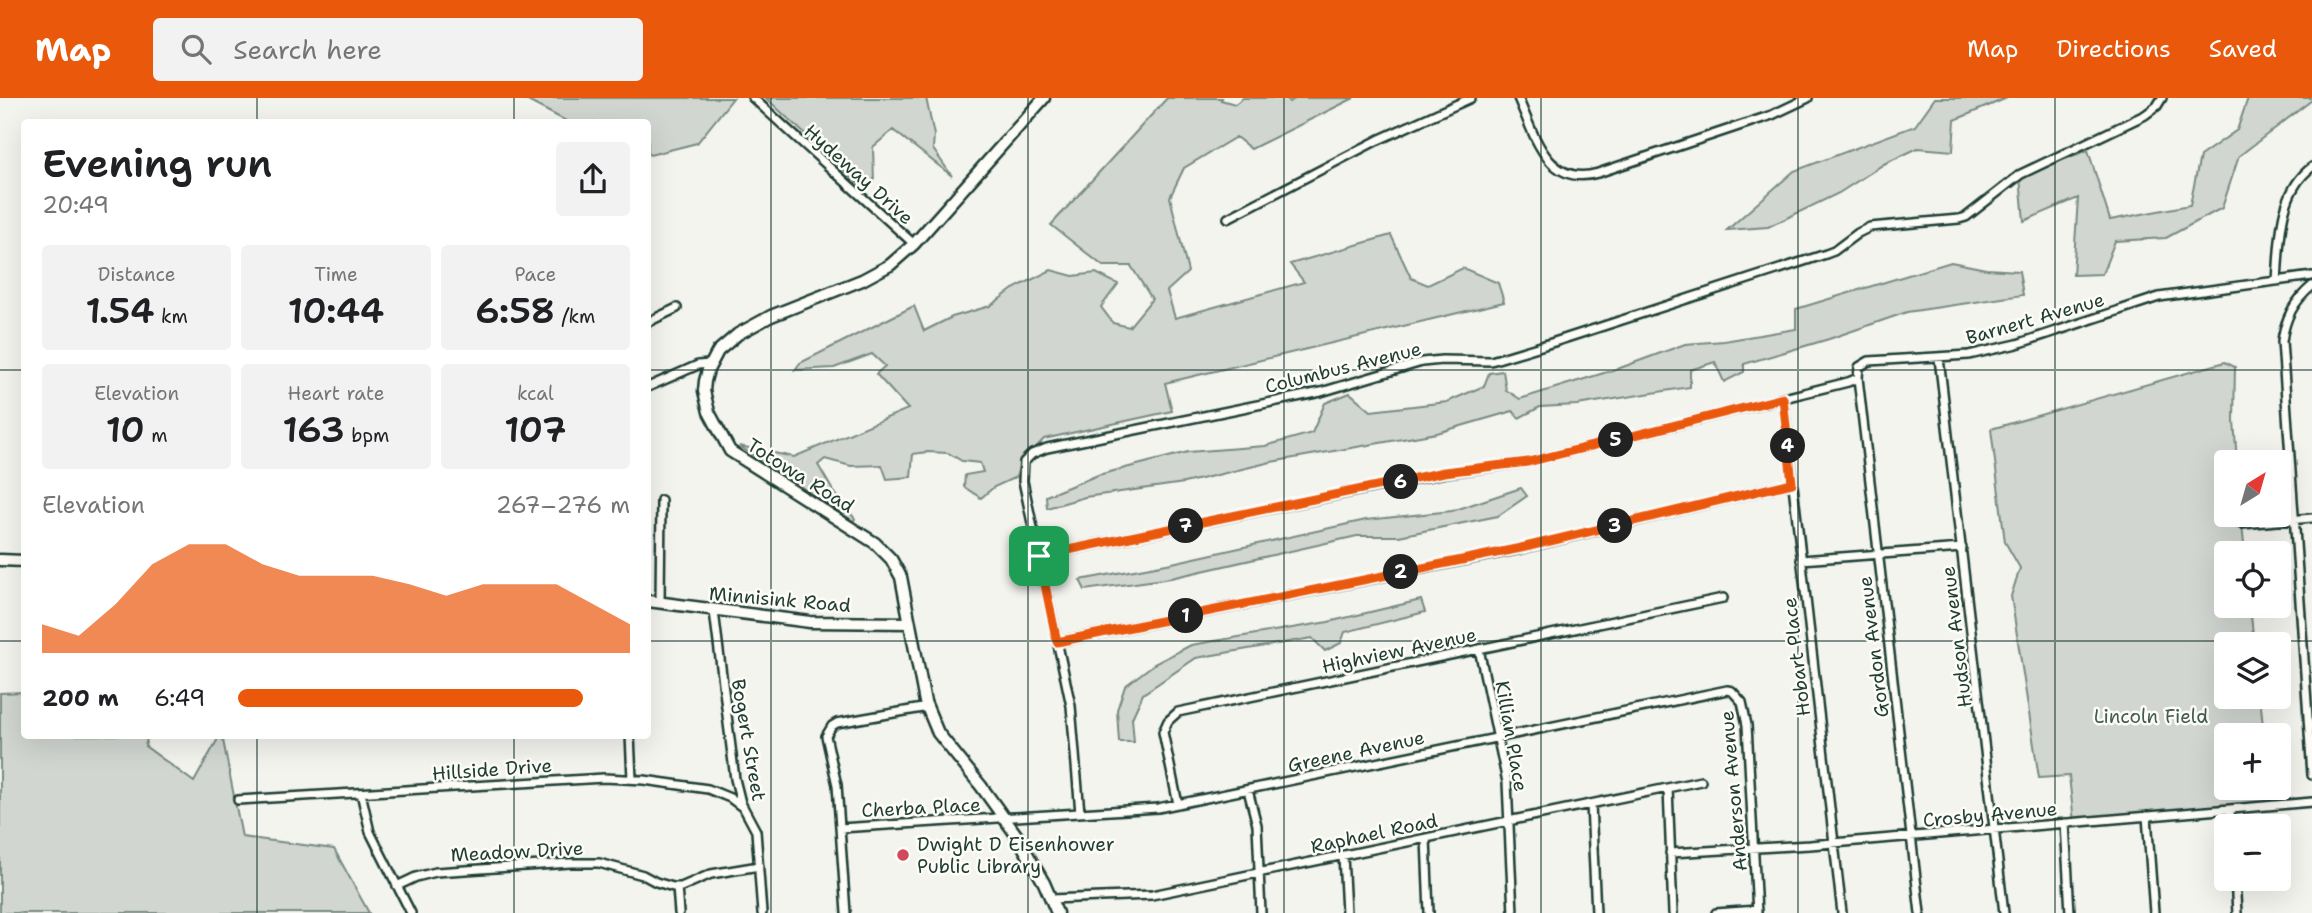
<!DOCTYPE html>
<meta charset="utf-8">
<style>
body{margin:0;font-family:"Shantell Sans",sans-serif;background:#f2f2f2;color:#202124;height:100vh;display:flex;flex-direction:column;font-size:26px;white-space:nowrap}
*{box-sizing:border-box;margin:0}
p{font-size:23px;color:#757577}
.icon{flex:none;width:38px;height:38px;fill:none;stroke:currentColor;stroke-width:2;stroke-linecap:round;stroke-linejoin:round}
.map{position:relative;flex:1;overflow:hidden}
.panel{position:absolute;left:21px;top:21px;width:630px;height:620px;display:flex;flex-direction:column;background:#fff;border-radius:7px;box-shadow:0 7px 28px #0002}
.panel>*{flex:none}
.needle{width:46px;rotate:37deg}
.fabs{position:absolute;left:2214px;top:352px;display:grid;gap:14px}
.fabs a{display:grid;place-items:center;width:77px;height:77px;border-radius:7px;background:#fff;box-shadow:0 7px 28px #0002;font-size:35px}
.pin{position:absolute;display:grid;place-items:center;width:60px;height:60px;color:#fff;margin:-30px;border-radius:14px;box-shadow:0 4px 10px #0006}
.km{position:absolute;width:35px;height:35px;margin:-18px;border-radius:50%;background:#222;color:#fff;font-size:19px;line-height:35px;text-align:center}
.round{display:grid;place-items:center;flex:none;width:74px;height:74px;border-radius:7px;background:#f2f2f2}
.head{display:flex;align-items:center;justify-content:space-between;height:119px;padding:0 21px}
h1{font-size:38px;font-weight:600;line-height:52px}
.figures{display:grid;grid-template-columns:repeat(3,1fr);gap:10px;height:119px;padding:7px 21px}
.figures div{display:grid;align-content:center;border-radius:7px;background:#f2f2f2;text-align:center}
.figures b{font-size:35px;font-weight:600}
.figures small{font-size:19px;font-weight:400}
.figures p{font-size:19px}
.chart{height:196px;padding:14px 21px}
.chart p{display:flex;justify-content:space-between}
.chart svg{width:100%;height:126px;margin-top:7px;fill:#ea580c;opacity:.7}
ul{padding:0 21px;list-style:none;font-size:23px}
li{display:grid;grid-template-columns:112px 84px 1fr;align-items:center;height:52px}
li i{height:18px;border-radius:9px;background:#ea580c}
header{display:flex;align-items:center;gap:42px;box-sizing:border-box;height:98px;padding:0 35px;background:#ea580c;color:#fff}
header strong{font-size:33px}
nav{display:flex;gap:38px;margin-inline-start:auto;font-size:24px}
.search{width:490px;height:63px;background:#f2f2f2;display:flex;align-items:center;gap:18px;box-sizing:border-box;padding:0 24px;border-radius:7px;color:#757577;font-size:26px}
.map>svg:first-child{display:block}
.green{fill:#d1d6d1;stroke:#788a82;stroke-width:2}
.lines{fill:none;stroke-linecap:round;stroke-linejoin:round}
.street-casing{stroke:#1f3d34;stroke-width:12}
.secondary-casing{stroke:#1f3d34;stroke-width:15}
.street{stroke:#fdfcf7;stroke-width:7}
.secondary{stroke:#fdfcf7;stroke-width:10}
.route-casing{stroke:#fff;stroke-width:14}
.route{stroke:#ea580c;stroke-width:9}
.grid{fill:none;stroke:#1f3d34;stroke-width:2;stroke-opacity:0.55}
.poi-dot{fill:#d1495b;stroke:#fdfcf7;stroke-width:2.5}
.labels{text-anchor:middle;stroke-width:5;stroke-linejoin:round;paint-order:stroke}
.street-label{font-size:19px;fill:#1f3d34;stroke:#fdfcf7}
.park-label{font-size:19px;fill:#435c53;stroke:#fdfcf7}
.poi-label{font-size:19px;fill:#1f3d34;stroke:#fdfcf7;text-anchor:start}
</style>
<header>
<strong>Map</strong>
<div class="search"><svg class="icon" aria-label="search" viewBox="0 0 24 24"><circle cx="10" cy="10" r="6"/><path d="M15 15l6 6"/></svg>Search here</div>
<nav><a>Map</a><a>Directions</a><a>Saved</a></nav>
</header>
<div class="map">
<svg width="2312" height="815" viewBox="0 0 2312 815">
<rect width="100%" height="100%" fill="#f4f4ef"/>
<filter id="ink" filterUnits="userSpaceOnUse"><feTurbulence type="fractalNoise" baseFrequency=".0143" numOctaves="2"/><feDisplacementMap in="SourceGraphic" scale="14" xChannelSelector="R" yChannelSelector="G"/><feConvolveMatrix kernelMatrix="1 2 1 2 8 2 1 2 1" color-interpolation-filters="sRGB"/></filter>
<g filter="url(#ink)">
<path class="green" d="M522,0h211l-36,45 -47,12 -2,-2v-31h-80z
M766,0h160l8,37 -1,14 19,27 -59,-46 -20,17 1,35 -12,5z
M1167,0h55l-1,2 14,4 8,-6h44l2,4 8,-4h57l-103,51 -15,-12 -52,31 -14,29 18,75 -21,19 8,27 129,-36 -14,-18 101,-29 20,43 17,7 35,-17 35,15 6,19 -339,81 7,28 -128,28 -24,25 -4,13 -22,10 -13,11 -17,-11 1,-12 18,-3 -3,-9 -18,-2 -14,-8 -21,-1 -14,2 -2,23 -24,2 -5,-14 -31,1 -26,-7 -7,6 14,24 23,30 -2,2 -114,-75 55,11 114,-48 -32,-35 9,-8 -13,-12 -38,14 -39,2 5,-7 114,-57 10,25 28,-14 38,-11 23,-17 38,-19 22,6 23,-3 22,11 -17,23 12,16 16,4 23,-28 -21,-33h-28l-52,-41z
M1935,0h72l-52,22 -2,31 -35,-3 -34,16 -45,29 -71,34 -41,3 67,-59 121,-45z
M2248,0h64v2l-73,56 -17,52 -56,30 -51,3 -13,33 -29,1 5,-77 -54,23 -4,-44 68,-27 22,70 80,-15 10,-49 37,-26z
M1951,164l35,7 33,2 4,24 -116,17 -78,27 -85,25v8l-20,10 -9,-20 -25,8v17l-113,18 -37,2 -21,11 -6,-7 -76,22 -166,29 -87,21 -99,14 -38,11 -1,-12 52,-21 90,-23 77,-6 47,-13 13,-30 25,-10 21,18 76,-9 37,-16 5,-13 14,-2 3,19 14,9 100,-31 65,-24 39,-3 72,-12v-20z
M2225,264l10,5 -1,53 3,42h-11v52l15,1 4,38h-19v53h24l4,38h-28v52l34,1 4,38h-38v53h43l2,21 -197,13 -5,-46 -30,2 -28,-182 9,-28 -15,-26 -14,-113z
M1521,390l6,8 -29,20 -99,20h-42l-186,42 -86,12 -5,-10 92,-17 194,-43 86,-9z
M1421,502l4,12 -80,20 -4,11 -16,8 -13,-13 -116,20 -53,36 -11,24 2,24h-15l-2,-32 8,-24 29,-22 37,-19 137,-23z
M24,594v43h124l-3,11 49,36 26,-47h2l20,102 92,12 35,64h-369v-220z"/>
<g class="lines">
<g class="street-casing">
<path id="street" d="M753,0l161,146
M1518,0c16,36 29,90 80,75l174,-58 36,-17
M1228,120l150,-78 93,-42
M2277,183c3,-38 1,-89 35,-114
M2312,188c-18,15 -27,32 -30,55l30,434
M648,224l29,-14
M1939,260l65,555
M1858,280l62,535
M648,289l50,-22 12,-1
M1783,300l59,515
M2242,426l70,-6
M1039,458l406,-83 83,-11 320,-80 10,-4 1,-11 10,-6 100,-6 48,-11 142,-47 153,-21
M1801,462l161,-12
M660,505l1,-103
M714,513l21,168 6,24 15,28 6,82
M1057,544l464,-93 271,-66
M1479,551l28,133 6,131
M630,637l2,44
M1668,690l5,125
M1248,692l9,35 4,88
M361,695l9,39 41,81
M238,702l366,-22 40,2 64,9 22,9 12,9
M1178,706l-15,-72 5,-11 10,-9 545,-114
M1591,706l5,109
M2230,711l1,17
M1080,715l-9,-107 -48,-225 1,-19 8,-8 15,-6 274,-56 101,-30 20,-2 49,1 60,-18 275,-89 8,-3 24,-18 12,-6 89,-8 7,-2 55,-43 124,-59 12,-9 5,-8
M2147,718l7,97
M2065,725l5,90
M840,730l318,-20 569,-118 5,1 10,11 5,23 10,188
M1426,740l3,75
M1670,755l140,-8 502,-43
M1343,757l3,58
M2235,780l2,35
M397,788l19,-9 20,-5 134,-9h29l44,12 13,7 17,5h8l30,-13 48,-8
M677,789l2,26
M1051,801l101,-4 549,-114
M846,815l-9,-128 -11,-49 6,-10 5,-3 91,-16
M1716,815l41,-3"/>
</g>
<g class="secondary-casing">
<path id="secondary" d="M1044,0l-130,146 -24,21 -28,15 -91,36 -33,18 -20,17 -10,19 -3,11 -1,10 5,21 21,39 145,92 16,16 10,18 24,125 13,31 43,53 36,50 27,47 13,30
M0,462l24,1
M648,503l162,21 100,1"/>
</g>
<use href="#street" class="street"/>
<use href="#secondary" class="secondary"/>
</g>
</g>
<g class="lines" filter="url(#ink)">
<g class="route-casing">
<path id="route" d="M1783,300l9,85 -271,65 -464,94 -18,-86 405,-84 84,-10z"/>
</g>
<use href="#route" class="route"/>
</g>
<path class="grid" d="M257,0v24M514,0v24M771,0v815M1028,0v815M1284,0v815M1541,0v815M1798,0v815M2055,0v815M0,272h24M648,272h1664M0,543h24M648,543h1664M257,637v178M514,637v178"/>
<circle class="poi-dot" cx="903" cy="757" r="7"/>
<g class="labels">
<g class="street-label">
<text transform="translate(859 76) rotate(42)" y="7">Hydeway Drive</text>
<text transform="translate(2035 220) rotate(-16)" y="7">Barnert Avenue</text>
<text transform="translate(1343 269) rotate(-14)" y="7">Columbus Avenue</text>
<text transform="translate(801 377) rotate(32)" y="7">Totowa Road</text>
<text transform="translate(780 501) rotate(5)" y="7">Minnisink Road</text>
<text transform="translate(1956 539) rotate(-97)" y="7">Hudson Avenue</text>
<text transform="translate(1873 549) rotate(-97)" y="7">Gordon Avenue</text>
<text transform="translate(1399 552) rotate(-12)" y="7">Highview Avenue</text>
<text transform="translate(1796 559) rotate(-97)" y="7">Hobart Place</text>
<text transform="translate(1512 638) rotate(80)" y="7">Killian Place</text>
<text transform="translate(749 642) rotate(80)" y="7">Bogert Street</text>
<text transform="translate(1356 653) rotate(-12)" y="7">Greene Avenue</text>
<text transform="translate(492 671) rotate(-4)" y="7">Hillside Drive</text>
<text transform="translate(1733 693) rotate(-95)" y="7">Anderson Avenue</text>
<text transform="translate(921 709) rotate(-3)" y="7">Cherba Place</text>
<text transform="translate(1990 716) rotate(-5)" y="7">Crosby Avenue</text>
<text transform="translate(1374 735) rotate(-12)" y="7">Raphael Road</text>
<text transform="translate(517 753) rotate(-3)" y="7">Meadow Drive</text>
</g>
<g class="park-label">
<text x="2151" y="625">Lincoln Field</text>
</g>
<g class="poi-label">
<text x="917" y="753">Dwight D Eisenhower<tspan x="917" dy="22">Public Library</tspan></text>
</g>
</g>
</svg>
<div class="fabs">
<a><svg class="needle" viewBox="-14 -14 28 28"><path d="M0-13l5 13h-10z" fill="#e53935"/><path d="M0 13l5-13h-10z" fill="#757577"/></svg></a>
<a><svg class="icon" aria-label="locate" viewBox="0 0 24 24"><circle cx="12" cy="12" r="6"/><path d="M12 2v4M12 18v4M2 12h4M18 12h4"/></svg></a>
<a><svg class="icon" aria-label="layers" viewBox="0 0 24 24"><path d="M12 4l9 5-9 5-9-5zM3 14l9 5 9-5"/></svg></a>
<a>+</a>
<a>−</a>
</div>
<div class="pin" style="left:1039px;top:458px;background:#1e9e55"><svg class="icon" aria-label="arrive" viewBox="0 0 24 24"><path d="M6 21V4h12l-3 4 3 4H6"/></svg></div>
<b class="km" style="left:1186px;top:518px">1</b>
<b class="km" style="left:1401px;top:474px">2</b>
<b class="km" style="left:1615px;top:428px">3</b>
<b class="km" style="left:1788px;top:348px">4</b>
<b class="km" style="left:1616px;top:342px">5</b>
<b class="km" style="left:1401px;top:384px">6</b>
<b class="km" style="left:1186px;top:428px">7</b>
<section class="panel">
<div class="head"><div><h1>Evening run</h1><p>20:49</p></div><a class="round"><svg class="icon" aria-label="share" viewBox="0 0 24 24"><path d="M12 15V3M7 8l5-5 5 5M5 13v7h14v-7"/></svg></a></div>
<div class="figures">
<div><p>Distance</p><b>1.54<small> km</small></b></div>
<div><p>Time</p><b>10:44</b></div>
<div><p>Pace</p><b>6:58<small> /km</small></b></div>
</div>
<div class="figures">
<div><p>Elevation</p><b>10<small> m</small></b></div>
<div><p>Heart rate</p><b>163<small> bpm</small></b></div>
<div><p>kcal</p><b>107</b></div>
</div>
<div class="chart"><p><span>Elevation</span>267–276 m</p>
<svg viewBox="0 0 160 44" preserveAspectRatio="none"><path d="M0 44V34L10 38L20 27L30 13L40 6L50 6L60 13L70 17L80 17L90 17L100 20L110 24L120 20L130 20L140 20L150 27L160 34V44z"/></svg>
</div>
<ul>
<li><b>200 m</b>6:49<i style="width:88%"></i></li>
</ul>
</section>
</div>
